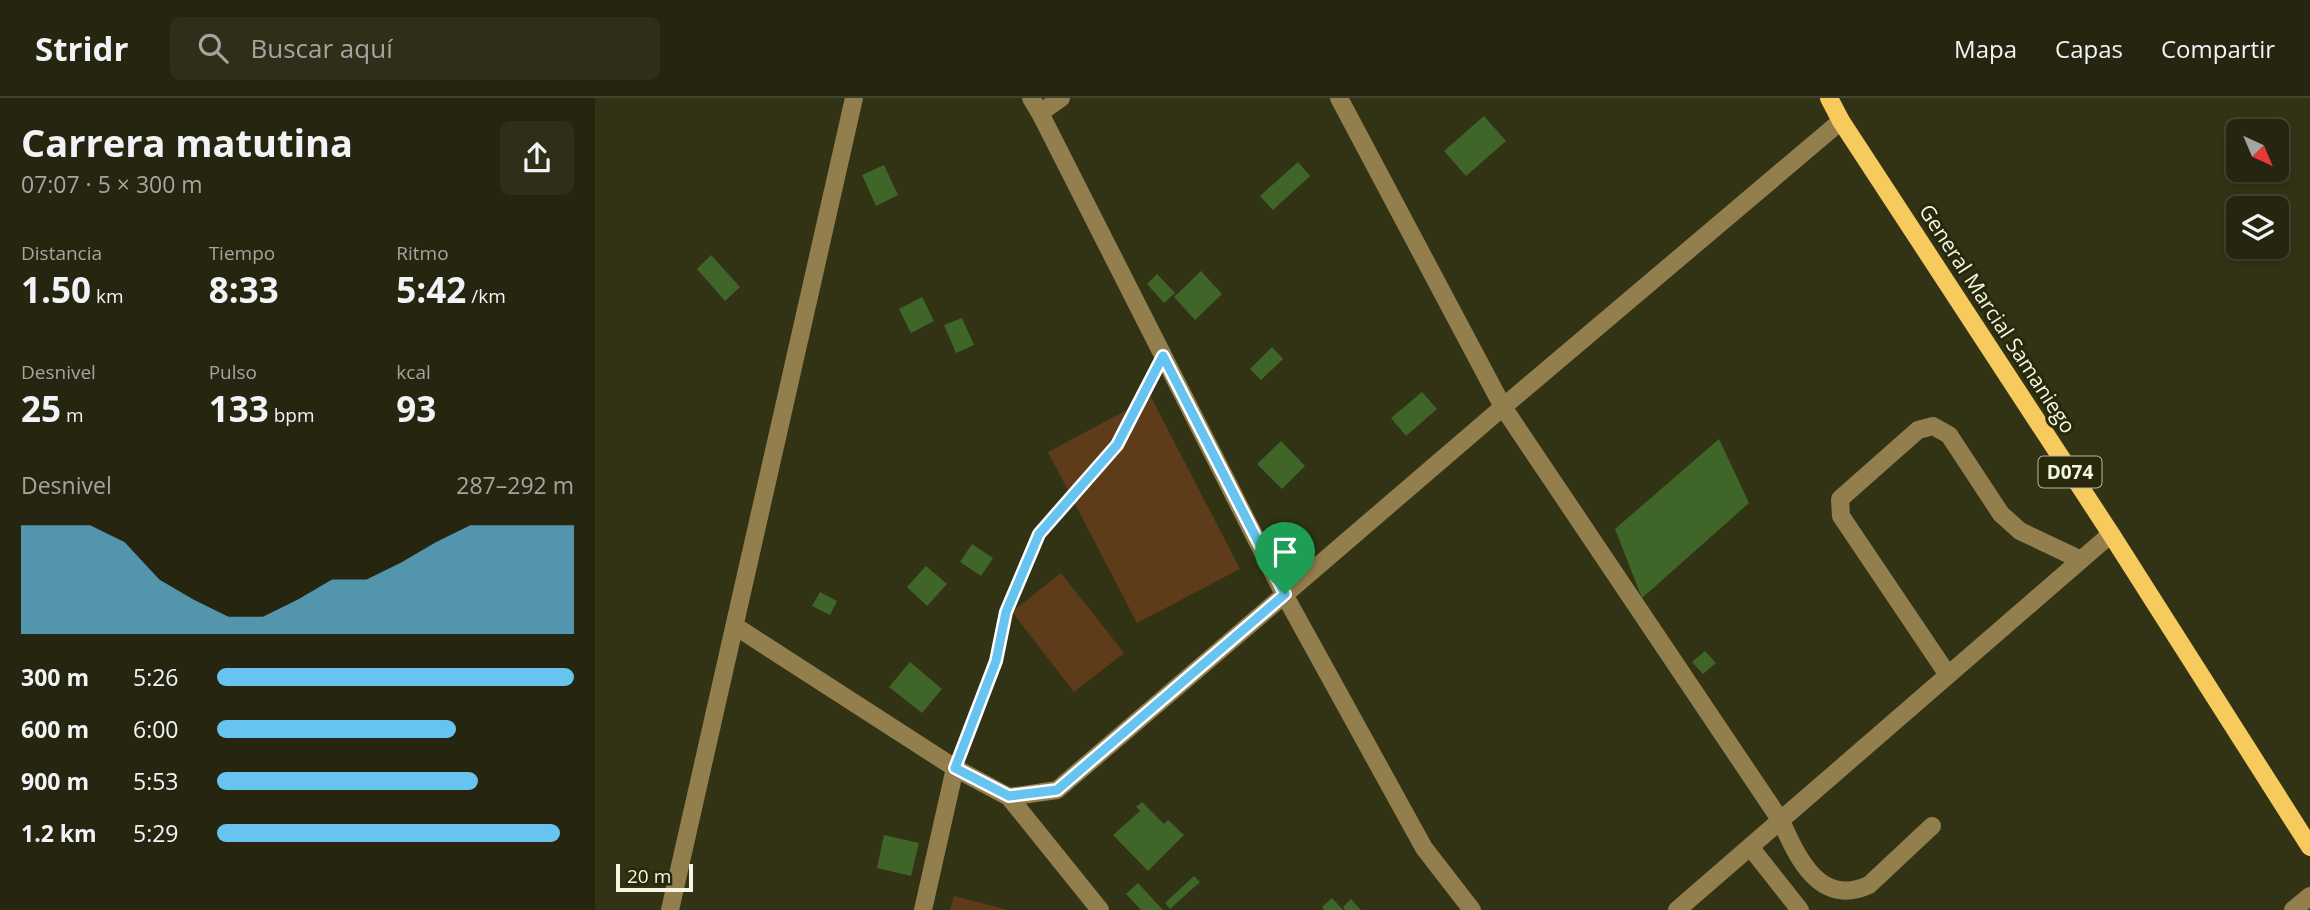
<!DOCTYPE html>
<html lang="es">
<meta charset="utf-8">
<style>
body{margin:0;font-family:"Open Sans",sans-serif;background:#2e2e19;color:#f1f3f6;height:100vh;display:flex;flex-direction:column;font-size:26px;white-space:nowrap}
*{box-sizing:border-box;margin:0}
p{font-size:23px;color:#a4a59f}
.icon{flex:none;width:38px;height:38px;fill:none;stroke:currentColor;stroke-width:2;stroke-linecap:round;stroke-linejoin:round}
.map{position:relative;flex:1;overflow:hidden}
.drawer{display:flex;flex-direction:column;background:#262610;width:595px}
.drawer>*{flex:none}
.needle{width:46px;rotate:136deg}
.controls{position:absolute;left:1631px;top:21px;display:grid;gap:14px}
.controls a{display:grid;place-items:center;width:63px;height:63px;border-radius:10px;background:#262610;box-shadow:0 4px 10px #0003,0 0 0 2px #424330;font-size:35px}
.scale{position:absolute;left:21px;bottom:18px;width:77px;box-sizing:border-box;padding-left:7px;border:4px solid #f4f6e4;border-top:0;font-size:19px;line-height:24px;white-space:nowrap;color:#f4f6e4;-webkit-text-stroke:5px #28290b;paint-order:stroke}
.pin{position:absolute;display:grid;place-items:center;width:60px;height:60px;color:#fff;margin:-72px -30px;border-radius:50% 50% 50% 0;rotate:-45deg;box-shadow:0 0 7px #0007}
.pin .icon{rotate:45deg}
.round{display:grid;place-items:center;flex:none;width:74px;height:74px;border-radius:10px;background:#2e2e19}
.headline{display:flex;align-items:center;justify-content:space-between;height:119px;padding:0 21px}
h1{font-size:38px;font-weight:700;line-height:52px}
.figures{display:grid;grid-template-columns:repeat(3,1fr);gap:10px;height:119px;padding:7px 21px}
.figures div{display:grid;align-content:center}
.figures b{font-size:35px;font-weight:700}
.figures small{font-size:19px;font-weight:400}
.figures p{font-size:19px}
.chart{height:196px;padding:14px 21px}
.chart p{display:flex;justify-content:space-between}
.chart svg{width:100%;height:126px;margin-top:7px;fill:#67c4f0;opacity:.7}
ul{padding:0 21px;list-style:none;font-size:23px}
li{display:grid;grid-template-columns:112px 84px 1fr;align-items:center;height:52px}
li i{height:18px;border-radius:9px;background:#67c4f0}
header{display:flex;align-items:center;gap:42px;box-sizing:border-box;height:98px;padding:0 35px;background:#262610;border-bottom:2px solid #424330}
header strong{font-size:33px}
nav{display:flex;gap:38px;margin-inline-start:auto;font-size:24px}
.search{width:490px;height:63px;background:#2e2e19;display:flex;align-items:center;gap:18px;box-sizing:border-box;padding:0 24px;border-radius:10px;color:#a4a59f;font-size:26px}
main{display:flex;flex:1;min-height:0}
.map>svg:first-child{display:block}
.green{fill:#5e3b19}
.building{fill:#406528}
.lines{fill:none;stroke-linecap:round;stroke-linejoin:round}
.path{stroke:#898a72;stroke-width:4.5;stroke-dasharray:7 3.5;stroke-linecap:butt}
.minor{stroke:#937e4d;stroke-width:18}
.major{stroke:#f6ca5d;stroke-width:18}
.route-casing{stroke:#fff;stroke-width:14}
.route{stroke:#67c4f0;stroke-width:9}
.labels{text-anchor:middle;stroke-width:6;stroke-linejoin:round;paint-order:stroke}
.shield{fill:#28290b;stroke:#b7b8a3;stroke-width:2}
.shield-label{font-size:19px;font-weight:bold;fill:#f4f6e4}
.street-label{font-size:21px;fill:#f4f6e4;stroke:#28290b}
</style>
<header>
<strong>Stridr</strong>
<div class="search"><svg class="icon" aria-label="search" viewBox="0 0 24 24"><circle cx="10" cy="10" r="6"/><path d="M15 15l6 6"/></svg>Buscar aquí</div>
<nav><a>Mapa</a><a>Capas</a><a>Compartir</a></nav>
</header>
<main>
<section class="drawer">
<div class="headline"><div><h1>Carrera matutina</h1><p>07:07 · 5 × 300 m</p></div><a class="round"><svg class="icon" aria-label="share" viewBox="0 0 24 24"><path d="M12 15V3M7 8l5-5 5 5M5 13v7h14v-7"/></svg></a></div>
<div class="figures">
<div><p>Distancia</p><b>1.50<small> km</small></b></div>
<div><p>Tiempo</p><b>8:33</b></div>
<div><p>Ritmo</p><b>5:42<small> /km</small></b></div>
</div>
<div class="figures">
<div><p>Desnivel</p><b>25<small> m</small></b></div>
<div><p>Pulso</p><b>133<small> bpm</small></b></div>
<div><p>kcal</p><b>93</b></div>
</div>
<div class="chart"><p><span>Desnivel</span>287–292 m</p>
<svg viewBox="0 0 160 44" preserveAspectRatio="none"><path d="M0 44V6L10 6L20 6L30 12L40 25L50 32L60 38L70 38L80 32L90 25L100 25L110 19L120 12L130 6L140 6L150 6L160 6V44z"/></svg>
</div>
<ul>
<li><b>300 m</b>5:26<i style="width:100%"></i></li>
<li><b>600 m</b>6:00<i style="width:67%"></i></li>
<li><b>900 m</b>5:53<i style="width:73%"></i></li>
<li><b>1.2 km</b>5:29<i style="width:96%"></i></li>
</ul>
</section>
<div class="map">
<svg width="1715" height="812" viewBox="0 0 1715 812">
<rect width="100%" height="100%" fill="#323315"/>
<path class="green" d="M556,299l89,172 -103,54 -89,-171z
M466,475l63,80 -50,39 -62,-80z
M359,798l54,14h-58z"/>
<path class="building" d="M889,18l22,25 -40,35 -22,-25z
M703,64l12,14 -37,34 -13,-14z
M289,67l14,30 -22,11 -14,-31z
M116,157l29,32 -15,14 -28,-32z
M606,173l21,23 -27,26 -21,-23z
M562,176l18,19 -11,10 -17,-19z
M327,199l12,24 -23,12 -12,-24z
M367,220l12,27 -18,8 -12,-28z
M677,249l11,12 -22,21 -11,-11z
M827,294l15,17 -31,27 -15,-18z
M1124,341l30,64 -107,95 -27,-69z
M686,343l24,25 -23,23 -25,-25z
M377,446l21,14 -12,18 -21,-14z
M331,468l21,18 -20,22 -20,-19z
M225,494l17,9 -7,14 -18,-9z
M1110,553l11,12 -13,11 -11,-12z
M315,564l32,27 -20,24 -33,-26z
M547,704l22,22 4,-4 16,15 -36,36 -35,-36 27,-24 -4,-4z
M289,737l35,8 -8,33 -34,-8z
M599,778l6,6 -30,27 -5,-6z
M543,785l25,27h-22l-15,-16z
M737,800l11,12h-19l-2,-3z
M756,801l10,11h-16l-2,-3z"/>
<g class="lines">
<path class="path" d="M367,650l34,-87 10,-49 33,-78 78,-89 35,-67"/>
<path class="minor" d="M436,0l9,15 244,481 140,254 48,62
M744,0l164,309 278,414c17,38 39,86 88,64l63,-59
M445,15l21,-15
M140,528l220,142 54,29 91,113
M1353,577l-107,-159 -1,-17 78,-69 15,-4 16,9 52,79 19,17 61,29
M414,699l48,-7 446,-383 338,-286
M1156,750l49,62
M75,812l184,-812
M328,812l32,-142
M1082,812l434,-376
M1698,812l17,-14"/>
<path class="major" d="M1234,0l12,23 270,413 199,313"/>
</g>
<g class="lines">
<g class="route-casing">
<path id="route" d="M568,258l122,238 -228,196 -48,6 -54,-28 41,-107 10,-49 33,-78 78,-89z"/>
</g>
<use href="#route" class="route"/>
</g>
<g class="labels">
<rect class="shield" x="1443.5" y="358.5" width="63" height="31" rx="5"/>
<g class="shield-label">
<text x="1475" y="381">D074</text>
</g>
<g class="street-label">
<text transform="translate(1402 221) rotate(57)" y="7">General Marcial Samaniego</text>
</g>
</g>
</svg>
<div class="controls">
<a><svg class="needle" viewBox="-14 -14 28 28"><path d="M0-13l5 13h-10z" fill="#e53935"/><path d="M0 13l5-13h-10z" fill="#a4a59f"/></svg></a>
<a><svg class="icon" aria-label="layers" viewBox="0 0 24 24"><path d="M12 4l9 5-9 5-9-5zM3 14l9 5 9-5"/></svg></a>
</div>
<div class="scale">20 m</div>
<div class="pin" style="left:690px;top:496px;background:#1e9e55"><svg class="icon" aria-label="arrive" viewBox="0 0 24 24"><path d="M6 21V4h12l-3 4 3 4H6"/></svg></div>
</div>
</main>
